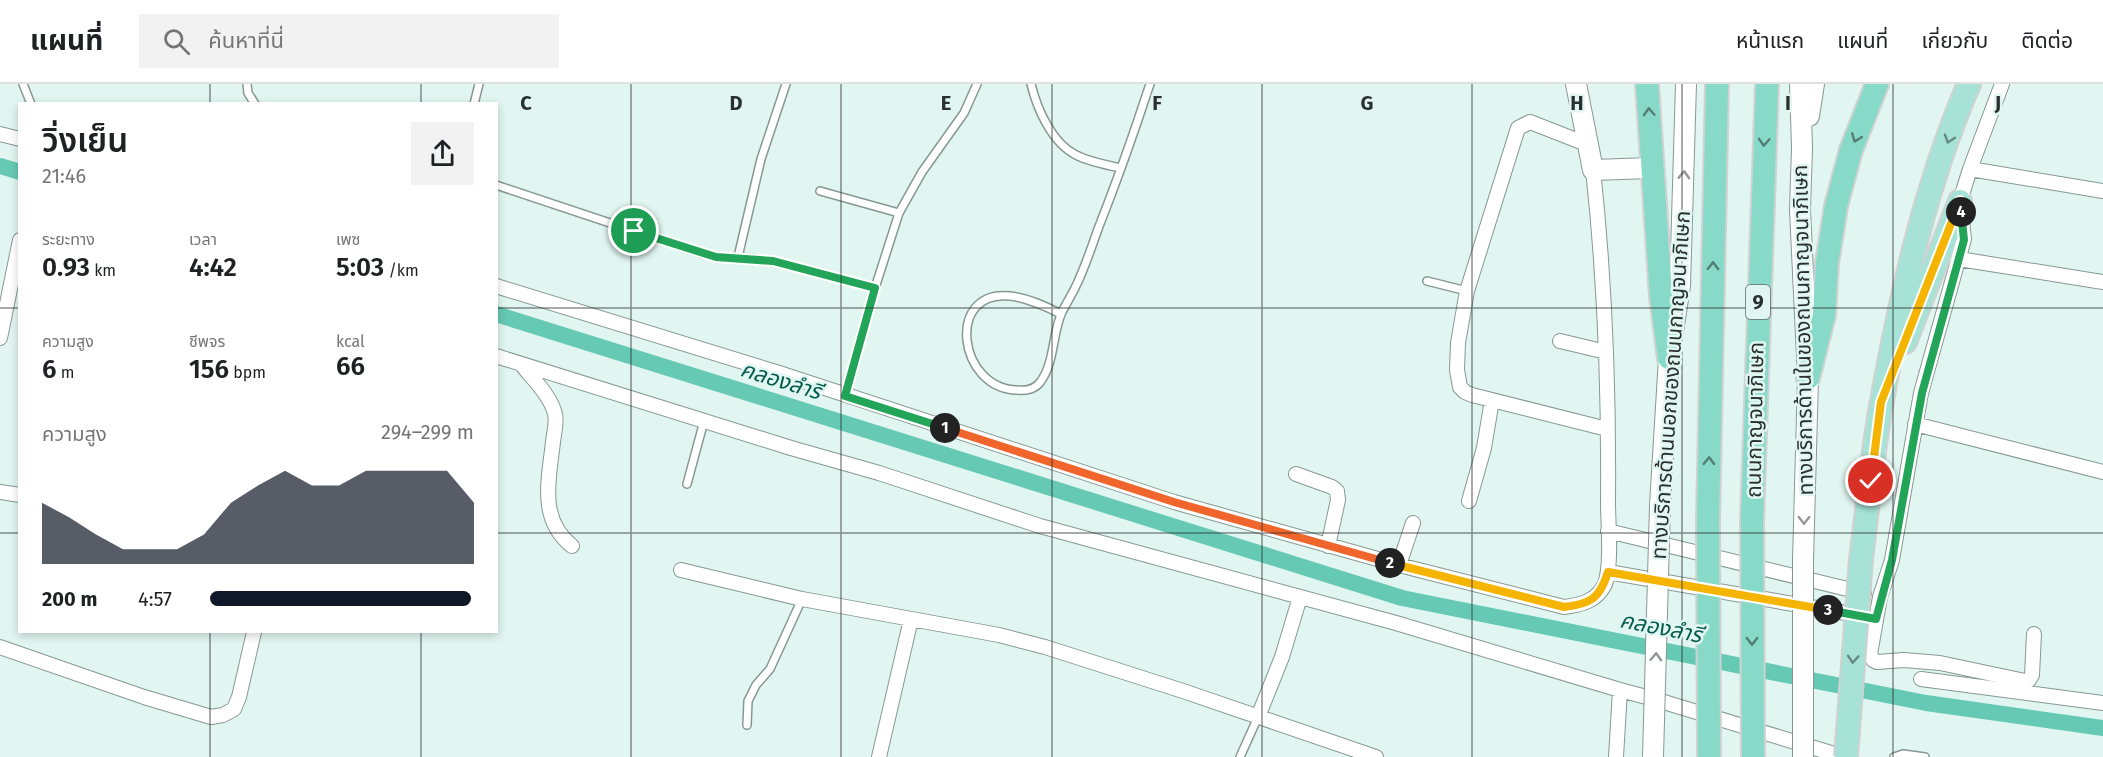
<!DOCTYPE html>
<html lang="th">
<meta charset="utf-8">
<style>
body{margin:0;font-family:"Fira Sans","Noto Sans Thai",sans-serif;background:#f2f2f2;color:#202124;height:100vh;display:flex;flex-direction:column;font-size:22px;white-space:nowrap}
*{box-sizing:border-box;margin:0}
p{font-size:20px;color:#757577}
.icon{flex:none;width:33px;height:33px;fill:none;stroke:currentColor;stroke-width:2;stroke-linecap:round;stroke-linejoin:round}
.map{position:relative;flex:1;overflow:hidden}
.sheet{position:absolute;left:18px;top:18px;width:480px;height:531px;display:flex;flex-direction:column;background:#fff;border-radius:0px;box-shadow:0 3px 9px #0003}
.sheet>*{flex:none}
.pin{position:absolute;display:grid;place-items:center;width:51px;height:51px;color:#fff;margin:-26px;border:3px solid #fff;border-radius:50%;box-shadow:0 2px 6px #0007}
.km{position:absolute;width:30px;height:30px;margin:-15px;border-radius:50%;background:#222;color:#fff;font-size:16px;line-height:30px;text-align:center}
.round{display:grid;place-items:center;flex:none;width:63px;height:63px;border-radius:0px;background:#f2f2f2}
.summary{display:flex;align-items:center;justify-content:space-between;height:102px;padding:0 24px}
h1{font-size:33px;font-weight:600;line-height:45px}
.stats{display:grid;grid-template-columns:repeat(3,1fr);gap:9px;height:102px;padding:6px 24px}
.stats div{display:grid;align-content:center}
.stats b{font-size:26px;font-weight:600}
.stats small{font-size:16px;font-weight:400}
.stats p{font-size:16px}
.chart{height:168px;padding:12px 24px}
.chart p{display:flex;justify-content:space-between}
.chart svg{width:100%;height:108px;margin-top:6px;fill:#111827;opacity:.7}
ul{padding:0 24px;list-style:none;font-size:20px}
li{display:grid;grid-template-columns:96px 72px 1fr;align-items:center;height:45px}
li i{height:15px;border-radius:8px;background:#111827}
header{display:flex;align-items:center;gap:36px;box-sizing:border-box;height:84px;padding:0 30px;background:#fff;border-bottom:2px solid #e0e0e0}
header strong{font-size:28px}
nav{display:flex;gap:33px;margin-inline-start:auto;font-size:21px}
.search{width:420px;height:54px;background:#f2f2f2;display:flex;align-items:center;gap:15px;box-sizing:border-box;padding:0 21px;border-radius:0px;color:#757577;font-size:22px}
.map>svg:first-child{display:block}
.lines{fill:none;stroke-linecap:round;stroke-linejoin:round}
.canal{stroke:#66c9b4;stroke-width:16}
.service-casing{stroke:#869893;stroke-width:10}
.minor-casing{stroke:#869893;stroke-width:16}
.secondary-casing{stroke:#869893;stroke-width:22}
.primary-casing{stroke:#d0d2d1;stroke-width:26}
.trunk-casing{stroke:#d0d2d1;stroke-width:26}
.service{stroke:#fff;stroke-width:7}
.minor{stroke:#fff;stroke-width:14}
.secondary{stroke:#fff;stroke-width:20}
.primary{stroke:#a6e3d6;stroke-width:22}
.trunk{stroke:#88dac8;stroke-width:22}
.secondary-bridge-casing{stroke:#869893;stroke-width:22;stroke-linecap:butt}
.primary-bridge-casing{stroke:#d0d2d1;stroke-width:26;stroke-linecap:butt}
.trunk-bridge-casing{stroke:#d0d2d1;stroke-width:26;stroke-linecap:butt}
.secondary-bridge{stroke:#fff;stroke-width:20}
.primary-bridge{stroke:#a6e3d6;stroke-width:22}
.trunk-bridge{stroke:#88dac8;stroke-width:22}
.oneway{stroke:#547d74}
.oneway2{stroke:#688a82}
.oneway3{stroke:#949897}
.split-1-casing{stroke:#fff;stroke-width:12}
.split-2-casing{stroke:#fff;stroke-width:12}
.split-3-casing{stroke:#fff;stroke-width:12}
.split-4-casing{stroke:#fff;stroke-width:12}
.split-5-casing{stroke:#fff;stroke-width:12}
.split-1{stroke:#22a559;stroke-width:8}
.split-2{stroke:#f0652b;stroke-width:8}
.split-3{stroke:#f5b400;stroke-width:8}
.split-4{stroke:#22a559;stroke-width:8}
.split-5{stroke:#f5b400;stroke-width:8}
.grid{fill:none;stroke:#29312f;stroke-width:1.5;stroke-opacity:0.55}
.labels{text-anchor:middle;stroke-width:5;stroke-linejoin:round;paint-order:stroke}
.shield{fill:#e2f6f1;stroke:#606c69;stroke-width:1.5}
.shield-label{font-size:20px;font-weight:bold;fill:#29312f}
.street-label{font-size:21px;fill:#29312f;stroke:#e2f6f1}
.water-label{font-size:22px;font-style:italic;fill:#045c4f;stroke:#e2f6f1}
.grid-label{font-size:20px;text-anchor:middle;font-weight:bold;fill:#29312f;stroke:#e2f6f1;stroke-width:5;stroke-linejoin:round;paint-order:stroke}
</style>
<header>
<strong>แผนที่</strong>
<div class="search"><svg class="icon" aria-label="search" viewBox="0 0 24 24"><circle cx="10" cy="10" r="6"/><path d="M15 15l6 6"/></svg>ค้นหาที่นี่</div>
<nav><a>หน้าแรก</a><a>แผนที่</a><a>เกี่ยวกับ</a><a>ติดต่อ</a></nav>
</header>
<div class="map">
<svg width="2103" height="673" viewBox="0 0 2103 673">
<rect width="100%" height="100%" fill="#e2f6f1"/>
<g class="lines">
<path class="canal" d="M0,82l20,6
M496,230l906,284 524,105 177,25"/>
<g class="service-casing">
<path id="service" d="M23,0l8,20
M247,0l1,9 7,11
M786,0l-25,75 -23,98 35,4 102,27
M1031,0c6,25 21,59 45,71 14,7 30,10 45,13
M474,20l5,-20
M496,101l207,69 13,3h22
M820,107l79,22
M1427,197l40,10
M1061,230c-16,-8 -33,-16 -51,-18 -65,-7 -52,93 7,94 9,1 19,-1 24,-9 14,-20 11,-47 21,-69 4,-8 9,-16 13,-24 9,-18 16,-39 23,-59 19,-48 36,-96 52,-145
M845,312l30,-108 24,-75 23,-41 42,-59 13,-29
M687,400l17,-63
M747,641l1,-24 8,-16 14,-16 32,-70
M1240,673l18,-40
M1894,673l9,-3 22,3"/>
</g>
<g class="minor-casing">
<path id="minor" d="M2002,0l-32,85 -10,32 4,38 -43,154 -29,167 -12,37 -10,57 3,6 4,2 27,-2 36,3 85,18 4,-1 3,-5 2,-41
M0,50l20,5
M1589,61l-59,-23 -12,6 -51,163 -9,52 -1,27 3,17 5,5 7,3 135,34
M1970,85l133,22
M1959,175l144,23
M496,202l283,87 395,129 225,63 165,42c17,-2 33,-6 41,-23 7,-20 3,-60 3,-82 1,-111 -3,-222 -15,-332
M0,254l20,-98
M1560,257l46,11
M496,272l295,92 88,25 161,53 356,97 224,67
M521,280c11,14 30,32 34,50 2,8 -1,19 -2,28 -4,37 -15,77 19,104
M1915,340l188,48
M1296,390l36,13 5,4 1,9 -10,46
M0,408l20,3
M1469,417l15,-53 8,-48
M1608,447l256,62
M1399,481l14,-42
M681,486l121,29 197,36 46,12 138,44 193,66
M1608,488l255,44
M0,563l144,50 67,20 12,-2 11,-6 5,-12 15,-65
M1921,595l182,24
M1258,633l24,-60 18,-60
M879,673l32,-138
M1616,673l4,-67 34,9 190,58"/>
</g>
<g class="secondary-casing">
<path id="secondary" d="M1576,0l17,86 58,-2
M1800,0l2,64 -2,62 8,168 -5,182
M1809,32l5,-32
M1660,421l9,-147 11,-72 6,-202"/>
</g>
<g class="primary-casing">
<path id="primary" d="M1905,258l55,-141
M1861,475c7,-52 11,-106 21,-158 19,-106 44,-218 87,-317"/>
</g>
<g class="trunk-casing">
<path id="trunk" d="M1647,0l14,212 8,62
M1808,294l16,-63 3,-52 9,-57 15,-56 26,-66
M1708,436l9,-436
M1752,436l15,-436"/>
</g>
<use href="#service" class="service"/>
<use href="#minor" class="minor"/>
<use href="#secondary" class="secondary"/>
<use href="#primary" class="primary"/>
<use href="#trunk" class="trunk"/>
<g class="secondary-bridge-casing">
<path id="secondary-bridge" d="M1653,673l7,-252
M1803,673v-197"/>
</g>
<g class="primary-bridge-casing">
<path id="primary-bridge" d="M1846,673l15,-198"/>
</g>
<g class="trunk-bridge-casing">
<path id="trunk-bridge" d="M1708,436l1,237
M1752,436l1,237"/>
</g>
<use href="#secondary-bridge" class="secondary-bridge"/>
<use href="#primary-bridge" class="primary-bridge"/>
<use href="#trunk-bridge" class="trunk-bridge"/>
</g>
<defs><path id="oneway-chevron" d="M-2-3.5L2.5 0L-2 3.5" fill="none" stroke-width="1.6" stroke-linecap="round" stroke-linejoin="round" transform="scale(1.5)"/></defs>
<g class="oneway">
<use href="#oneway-chevron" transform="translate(1649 28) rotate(-93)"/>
<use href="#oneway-chevron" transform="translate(1856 54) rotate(111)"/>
<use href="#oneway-chevron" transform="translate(1764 58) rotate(93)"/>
<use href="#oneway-chevron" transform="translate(1713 182) rotate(-89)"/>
<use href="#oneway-chevron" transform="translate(1709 377) rotate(-89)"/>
<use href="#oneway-chevron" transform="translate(1752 557) rotate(90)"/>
</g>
<g class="oneway2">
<use href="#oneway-chevron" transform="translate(1949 55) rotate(108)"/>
<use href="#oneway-chevron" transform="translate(1853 575) rotate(94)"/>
</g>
<g class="oneway3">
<use href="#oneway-chevron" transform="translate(1684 91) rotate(-88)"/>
<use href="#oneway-chevron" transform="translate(1804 436) rotate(91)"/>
<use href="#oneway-chevron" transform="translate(1656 573) rotate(-88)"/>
</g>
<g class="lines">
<g class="split-1-casing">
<path id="split-1" d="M634,147l82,26 57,4 102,27 -30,108 100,32"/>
</g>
<g class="split-2-casing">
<path id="split-2" d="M945,344l229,74 216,61"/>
</g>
<g class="split-3-casing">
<path id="split-3" d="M1390,479l174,44c27,-3 36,-9 44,-35l220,38"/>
</g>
<g class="split-4-casing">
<path id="split-4" d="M1828,526l48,9 16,-59 30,-167 42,-153 -3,-28"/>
</g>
<g class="split-5-casing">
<path id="split-5" d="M1871,397l10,-79 79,-201 1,11"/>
</g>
<use href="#split-1" class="split-1"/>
<use href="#split-2" class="split-2"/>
<use href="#split-3" class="split-3"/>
<use href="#split-4" class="split-4"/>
<use href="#split-5" class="split-5"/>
</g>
<path class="grid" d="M210,0v20M421,0v20M631,0v673M841,0v673M1052,0v673M1262,0v673M1472,0v673M1682,0v673M1893,0v673M0,224h20M496,224h1607M0,449h20M496,449h1607M210,548v125M421,548v125"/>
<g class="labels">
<rect class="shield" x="1746" y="201" width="24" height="34" rx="4.5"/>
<g class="shield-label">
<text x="1758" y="225">9</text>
</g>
<g class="street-label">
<text transform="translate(1803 246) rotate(-91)" y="7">ทางบริการด้านในของถนนกาญจนาภิเษก</text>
<text transform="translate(1671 301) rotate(-86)" y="7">ทางบริการด้านนอกของถนนกาญจนาภิเษก</text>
<text transform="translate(1755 336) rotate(-89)" y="7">ถนนกาญจนาภิเษก</text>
</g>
<g class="water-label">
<text transform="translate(781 296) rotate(17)" y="8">คลองลำรี</text>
<text transform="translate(1661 543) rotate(11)" y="8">คลองลำรี</text>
</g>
</g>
<g class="grid-label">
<text x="526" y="26">C</text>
<text x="736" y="26">D</text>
<text x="946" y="26">E</text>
<text x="1157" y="26">F</text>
<text x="1367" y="26">G</text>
<text x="1577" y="26">H</text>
<text x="1788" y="26">I</text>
<text x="1998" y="26">J</text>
</g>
</svg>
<div class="pin" style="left:634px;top:147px;background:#1e9e55"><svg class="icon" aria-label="arrive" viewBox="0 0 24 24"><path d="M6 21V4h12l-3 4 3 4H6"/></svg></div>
<div class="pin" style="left:1871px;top:397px;background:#d93025"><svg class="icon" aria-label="check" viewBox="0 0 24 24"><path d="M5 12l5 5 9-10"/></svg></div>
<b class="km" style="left:945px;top:344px">1</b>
<b class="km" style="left:1390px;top:479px">2</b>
<b class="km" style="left:1828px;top:526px">3</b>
<b class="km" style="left:1961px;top:128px">4</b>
<section class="sheet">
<div class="summary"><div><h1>วิ่งเย็น</h1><p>21:46</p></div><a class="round"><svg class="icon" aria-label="share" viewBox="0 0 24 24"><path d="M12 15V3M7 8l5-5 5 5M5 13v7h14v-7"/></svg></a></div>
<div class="stats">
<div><p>ระยะทาง</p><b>0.93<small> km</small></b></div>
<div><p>เวลา</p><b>4:42</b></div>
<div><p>เพซ</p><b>5:03<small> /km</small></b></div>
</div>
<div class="stats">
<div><p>ความสูง</p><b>6<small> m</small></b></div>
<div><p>ชีพจร</p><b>156<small> bpm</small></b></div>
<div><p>kcal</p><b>66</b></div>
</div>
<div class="chart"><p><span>ความสูง</span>294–299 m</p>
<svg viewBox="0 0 160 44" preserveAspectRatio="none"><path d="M0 44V19L10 25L20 32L30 38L40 38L50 38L60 32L70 19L80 12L90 6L100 12L110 12L120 6L130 6L140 6L150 6L160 19V44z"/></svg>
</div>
<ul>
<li><b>200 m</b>4:57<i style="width:99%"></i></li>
</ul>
</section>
</div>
